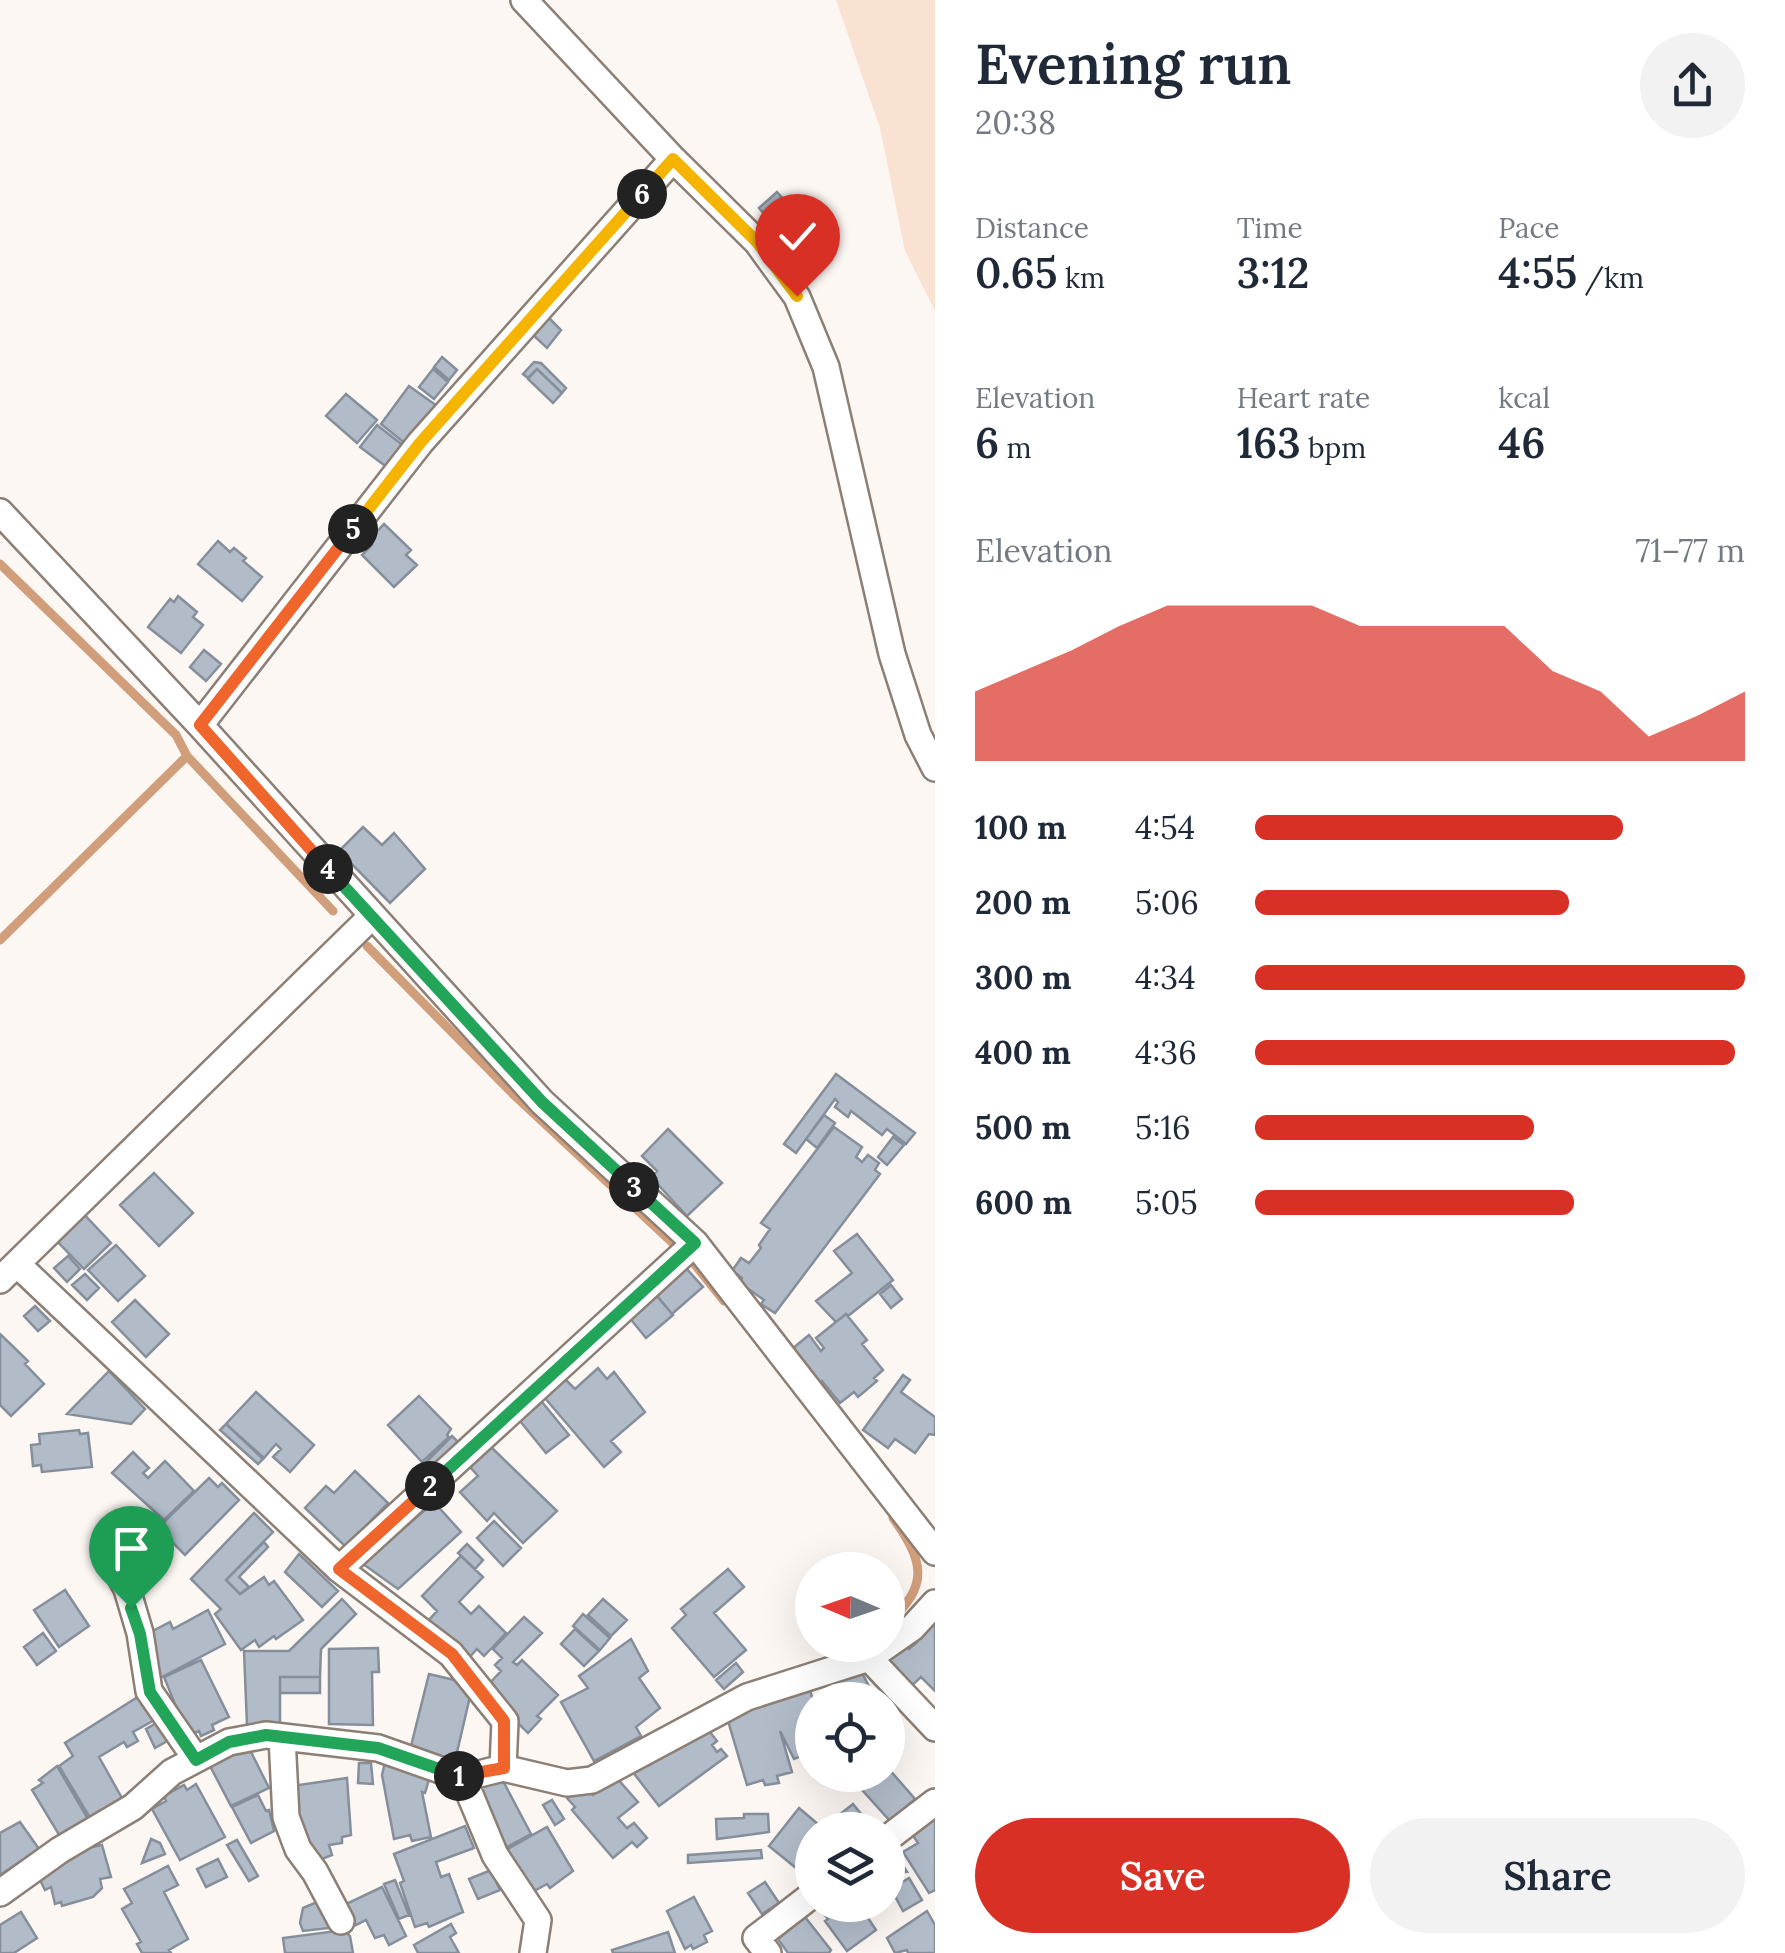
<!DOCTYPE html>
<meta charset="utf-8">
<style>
body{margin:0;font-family:Lora,serif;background:#f2f2f3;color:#1f2937;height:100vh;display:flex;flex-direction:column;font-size:38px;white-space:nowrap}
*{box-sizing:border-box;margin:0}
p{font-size:32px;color:#747a83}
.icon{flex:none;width:55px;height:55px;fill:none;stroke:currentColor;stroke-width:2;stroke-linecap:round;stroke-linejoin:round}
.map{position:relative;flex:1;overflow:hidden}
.drawer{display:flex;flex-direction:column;background:#fff;width:850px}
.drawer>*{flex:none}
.needle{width:65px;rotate:272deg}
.buttons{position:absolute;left:795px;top:1552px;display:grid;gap:20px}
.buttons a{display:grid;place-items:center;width:110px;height:110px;border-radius:50%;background:#fff;box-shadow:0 10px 40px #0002;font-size:50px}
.pin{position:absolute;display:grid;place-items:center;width:85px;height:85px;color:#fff;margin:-102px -42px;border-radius:50% 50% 50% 0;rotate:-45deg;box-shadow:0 0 10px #0007}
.pin .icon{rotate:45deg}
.km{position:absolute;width:50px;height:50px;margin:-25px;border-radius:50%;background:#222;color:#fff;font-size:28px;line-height:50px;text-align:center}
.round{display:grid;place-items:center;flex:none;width:105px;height:105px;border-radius:52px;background:#f2f2f3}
.headline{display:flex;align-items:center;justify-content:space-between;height:170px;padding:0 40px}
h1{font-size:55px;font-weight:600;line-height:75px}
.stats{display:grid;grid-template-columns:repeat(3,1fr);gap:15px;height:170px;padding:10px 40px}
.stats div{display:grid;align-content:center}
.stats b{font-size:42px;font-weight:600}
.stats small{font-size:28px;font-weight:400}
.stats p{font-size:28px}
.chart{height:280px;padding:20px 40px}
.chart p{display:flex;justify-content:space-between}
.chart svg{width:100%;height:180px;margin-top:10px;fill:#d93025;opacity:.7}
.primary-button{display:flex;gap:20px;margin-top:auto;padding:20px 40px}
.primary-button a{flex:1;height:115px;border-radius:60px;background:#d93025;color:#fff;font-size:40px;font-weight:600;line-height:115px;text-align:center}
.primary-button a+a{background:#f2f2f3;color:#1f2937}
ul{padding:0 40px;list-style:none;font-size:32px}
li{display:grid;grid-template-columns:160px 120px 1fr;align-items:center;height:75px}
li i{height:25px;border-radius:12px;background:#d93025}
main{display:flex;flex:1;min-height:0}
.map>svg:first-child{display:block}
.green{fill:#fae2d2}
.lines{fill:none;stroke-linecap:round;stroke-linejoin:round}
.stream{stroke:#d19e7b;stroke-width:9}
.building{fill:#b2bcc9;stroke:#858f9c;stroke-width:2.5}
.street-casing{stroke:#8c7f75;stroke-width:30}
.street{stroke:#fff;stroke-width:25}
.split-1-casing{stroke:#fff;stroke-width:20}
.split-2-casing{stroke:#fff;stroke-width:20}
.split-3-casing{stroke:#fff;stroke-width:20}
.split-4-casing{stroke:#fff;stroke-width:20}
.split-5-casing{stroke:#fff;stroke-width:20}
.split-6-casing{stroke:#fff;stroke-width:20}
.split-7-casing{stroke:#fff;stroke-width:20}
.split-1{stroke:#22a559;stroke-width:12}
.split-2{stroke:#f0652b;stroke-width:12}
.split-3{stroke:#22a559;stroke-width:12}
.split-4{stroke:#22a559;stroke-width:12}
.split-5{stroke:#f0652b;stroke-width:12}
.split-6{stroke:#f5b400;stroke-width:12}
.split-7{stroke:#f5b400;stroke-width:12}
</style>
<main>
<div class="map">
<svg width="935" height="1953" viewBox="0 0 935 1953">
<rect width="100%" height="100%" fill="#fdf7f3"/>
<path class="green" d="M836,0h99v311l-30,-60 -25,-123z"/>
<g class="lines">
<path class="stream" d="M0,564l176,171 11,21 146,155
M0,940l187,-184
M367,946l147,149 178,166 32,40
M888,1622c43,-36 35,-62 5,-104"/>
</g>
<path class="building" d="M777,192l17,19 -19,16 -16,-19z
M549,318l12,12 -14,18 -14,-13z
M442,357l15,13 -8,10 -15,-13z
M534,362l7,1 25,25 -4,5 -25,-24 -9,9 -5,-4z
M433,369l15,13 -14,17 -15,-12z
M537,369l25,24 -9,10 -25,-24z
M409,386l28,20 -30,39 -26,-21z
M346,394l31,26 -20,23 -31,-27z
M377,425l28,22 -17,21 -28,-21z
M384,524l27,26 -5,5 11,10 -23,22 -32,-32 10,-10 -4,-4z
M218,541l12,11 4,-4 12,10 -3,3 19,16 -20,24 -44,-37z
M178,596l19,16 -4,5 10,8 -22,28 -33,-26 22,-28 4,3z
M204,650l17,14 -15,17 -16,-14z
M363,827l19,18 12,-12 31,36 -35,34 -51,-52z
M836,1074l79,59 -9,11 -19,-15 -5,6 -31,-24 -3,6 -13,-10 3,-5 -3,-3 -39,54 -12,-9z
M824,1115l11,8 -18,25 -11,-9z
M834,1127l28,20 -6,10 6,5 6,-7 11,8 -4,7 5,4 -105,139 -14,-9 3,-4 -24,-17 2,-5 -10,-7 9,-13 8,5 12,-15 -2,-3 11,-16 -9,-6z
M668,1129l54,54 -35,33 -36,-39 6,-6 -15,-15z
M893,1137l11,8 -17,20 -9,-8z
M154,1173l39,40 -34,33 -39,-41z
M81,1211l30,32 -27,26 -31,-32z
M857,1234l36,46 -45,36 -2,-2 -10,8 -20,-21 36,-28 -18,-22z
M116,1245l29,31 -27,25 -30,-31z
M68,1256l12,13 -13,13 -13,-14z
M685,1267l18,20 -31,27 -17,-21z
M85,1274l14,14 -12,12 -15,-15z
M891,1285l11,14 -11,9 -11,-14z
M654,1293l19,22 -27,23 -18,-22z
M135,1300l34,34 -23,23 -34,-35z
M35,1306l15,15 -12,10 -14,-15z
M846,1314l21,26 -5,4 21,26 -9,8 3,3 -19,16 -4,-5 -14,11 -18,-22 -3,3 -27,-35 17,-14 12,16 3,-3 -8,-10z
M0,1334l28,27 -3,3 19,20 -33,32 -11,-11z
M598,1368l9,11 7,-7 31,40 -34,29 10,11 -17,15 -60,-70 21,-18 10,10z
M109,1371l36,38 -14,15 -64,-10z
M903,1375l7,5 -9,12 34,25v18l-6,-1 -14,19 -20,-14 -7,9 -25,-18z
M256,1392l58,53 -24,27 -17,-15 8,-8 -5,-5 -12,14 -38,-34z
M419,1396l32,33 -4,6 2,2 -27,25 -34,-37z
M542,1402l27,33 -23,18 -26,-32z
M226,1424l37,35 -5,5 -38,-34z
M79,1430l1,4 8,-1 4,34 -50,5 -1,-7 -8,1 -2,-21 9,-1 -1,-10z
M452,1436l7,7 -28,28 -7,-7z
M491,1447l66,64 -34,32 -29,-30 -7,8 -27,-29 18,-16 -8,-9z
M133,1452l16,16 -6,5 5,5 17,-17 29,30 -30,29 -52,-47z
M355,1471l33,32 -42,44 -41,-39 21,-22 8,7z
M209,1478l9,9 4,-4 17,17 -54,55 -27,-27z
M434,1502l27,30 -63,57 -35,-25z
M254,1513l19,19 -47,48 14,14 24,-17 5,8 5,-4 29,39 -27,19 -2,-3 -15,11 -4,-7 -14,10 -26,-36 6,-5 -30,-30z
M494,1521l27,27 -18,18 -26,-28z
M264,1542l4,5 -29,30 10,10 -9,7 -14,-14z
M467,1544l16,16 -8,9 -17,-16z
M299,1554l39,37 -16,16 -37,-35z
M461,1556l22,21 -24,25 12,12 8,-8 27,27 -22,23 -7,-7 -11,12 -39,-39 10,-11 -15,-15z
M728,1569l16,18 -30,26 32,37 -32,27 -42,-49 14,-13 -5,-6z
M65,1590l24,36 -30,21 -25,-37z
M342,1599l14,15 -35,35 -1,28h-40v48h-33l-3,-74h45z
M603,1599l24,21 -16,16 -23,-21z
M208,1610l17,34 -65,34 -11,-22v-23l21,-11 3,7z
M935,1611v80l-14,-14 -13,12 -23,-27 19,-18 5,5 8,-7 -6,-7z
M583,1614l27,24 -10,12 -27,-24z
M524,1617l18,16 -29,29 4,3 5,-5 36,35 -21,21 4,3 -13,14 -35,-34 -5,-14 13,-14 -6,-6 7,-7 -9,-9z
M575,1629l24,22 -15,15 -23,-22z
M43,1633l13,18 -19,14 -13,-18z
M631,1639l17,32 -9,7 21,30 -24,19 5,9 -47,25 -33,-59 27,-14 -9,-12z
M378,1648l1,24h-7l1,53 -44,-1v-75z
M201,1660l28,57 -17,8 2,5 -13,6 -2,-5 -11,5 -24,-59z
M736,1663l7,9 -19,17 -8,-9z
M860,1669l16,31h-33l-9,-18z
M429,1674l38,9 -3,8 7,1 -16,69 -45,-11z
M280,1677h40v16h-40z
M809,1687l4,13 -1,52 -18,7 -14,-28 12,41 -15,4 2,7 -14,2 -2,-5 -16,5 -21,-71z
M144,1693l14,25 -25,14 5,9 -11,6 -3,-5 -25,15 24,43 -31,21 -33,-55 14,-10 -8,-13z
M160,1721l9,19 -14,8 -9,-19z
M706,1727l11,14 -5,4 5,7 4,-3 6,7 -68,50 -27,-35 15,-10 3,4 30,-24z
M250,1750l19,38 -38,18 -21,-40 29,-15 2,3z
M385,1762l45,14 -5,17 -3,-1 9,45 -19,4 -2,-6 -16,4 -12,-64z
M359,1763h12l2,21 -15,-1z
M57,1766l31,53 -27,19 -29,-48 11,-7 -4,-3z
M888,1768l27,31 -25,22 -35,-39 8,-7h25z
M615,1776l23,26 -20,16 9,10 7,-5 13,15 -10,9 -5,-5 -19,16 -41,-48 3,-3 -8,-9 2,-6 17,-5 7,8z
M347,1778l4,57 -9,2v6l-13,2 3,10 -20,8 -9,-38 -5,1 -6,-40z
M502,1779l29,55 -26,14 -33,-64 18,-4 3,4z
M196,1784l29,53 -45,23 -28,-51 14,-8 -2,-5 20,-11 3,5z
M258,1795l8,16 3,-1 5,21 -23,12 -19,-36z
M552,1800l12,19 -9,6 -12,-20z
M853,1804l14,17 -10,9h-14l-9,-11z
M799,1808l26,22h-13v51l-43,-35z
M744,1814h24l1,18 -52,7 -1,-20 28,-1z
M935,1815v75l-6,3 -26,-41 15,-9 -6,-9z
M20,1822l19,27 -39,26v-42z
M465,1826l9,22 -38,14 5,15 8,-3 14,38 -34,15 -2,-4 -12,4 -15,-44 4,-2 -10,-27z
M547,1827l26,44 -23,17 -3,-4 -13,7 -3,-5 -4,1 -21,-37z
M151,1839l9,4 5,11 -23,9z
M237,1840l21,36 -9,5 -22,-36z
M102,1845l9,32 -11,2 2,9 -9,9 -31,9 -1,-4 -6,2 -4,-17 -6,3 -7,-14 38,-26z
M893,1849l14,23 -15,1 -4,-20z
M761,1850l1,8 -74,5v-8z
M218,1859l9,18 -21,10 -9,-18z
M168,1866l10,19 -14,7 24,47 -19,11 2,3h-29l-5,-9 4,-2 -19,-33 10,-6 -8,-14z
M491,1870l9,20 -22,9 -9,-20z
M909,1878l13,22 -19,11 -12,-22z
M395,1880l14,35 -10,4 -15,-35z
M765,1882l14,21 -17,11 -14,-21z
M382,1887l24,49 -17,9 -5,-10 -9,3 -9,-18 -10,5 -12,-20z
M694,1897l18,34 -8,4 3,7 -14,7 -2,-4 -6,4 -18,-38z
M322,1900l7,28 -26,3 -3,-8 3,-15z
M825,1905h41l7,9 -5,4 8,12 -29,21 -22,-30 3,-2 -8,-10z
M927,1911l8,14v28h-27l-1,-3 -12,3 -8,-15z
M21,1912l16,26 -23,15h-14v-28z
M805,1917l26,33 -2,3h-41l-10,-14z
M451,1924l5,9 -6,4 9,16h-41l-4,-8z
M344,1930l6,6 3,17h-68l-2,-15z
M668,1932l7,21h-62l-1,-3z"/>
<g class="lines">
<g class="street-casing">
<path id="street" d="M524,0l149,159 84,83 40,55 29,70 66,287 26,81 17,33
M0,512l200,213 342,377 153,141 240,309
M200,725l220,-282 253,-284
M17,1264l322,305 112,85 54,67 -2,47
M0,1280l371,-363
M105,1548l22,41 13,44 9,58 47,68
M339,1569l356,-326
M869,1658l66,70
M282,1737l4,80 12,32 17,23 26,49
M463,1778l32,77 43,65 -5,33
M888,1838l47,-36
M0,1893l60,-43 73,-43 39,-35 57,-30 37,-7 112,13 85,30 40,-10 64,15 25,-3 155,-83 122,-39 43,-30 23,-25
M768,1953l-12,-15 56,-43"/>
</g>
<use href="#street" class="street"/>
</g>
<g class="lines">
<g class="split-1-casing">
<path id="split-1" d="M131,1608l9,26 10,58 46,68 33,-18 37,-7 112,13 81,28"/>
</g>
<g class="split-2-casing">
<path id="split-2" d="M430,1486l-91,83 113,85 52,67v47l-45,8"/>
</g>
<g class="split-3-casing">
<path id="split-3" d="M430,1486l265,-243 -61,-56"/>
</g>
<g class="split-4-casing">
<path id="split-4" d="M328,869l214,233 92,85"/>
</g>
<g class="split-5-casing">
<path id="split-5" d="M328,869l-128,-144 153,-196"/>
</g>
<g class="split-6-casing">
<path id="split-6" d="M353,529l67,-86 222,-249"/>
</g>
<g class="split-7-casing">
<path id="split-7" d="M642,194l31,-35 84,83 40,54"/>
</g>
<use href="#split-1" class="split-1"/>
<use href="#split-2" class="split-2"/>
<use href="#split-3" class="split-3"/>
<use href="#split-4" class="split-4"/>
<use href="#split-5" class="split-5"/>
<use href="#split-6" class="split-6"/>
<use href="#split-7" class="split-7"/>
</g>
</svg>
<div class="buttons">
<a><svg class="needle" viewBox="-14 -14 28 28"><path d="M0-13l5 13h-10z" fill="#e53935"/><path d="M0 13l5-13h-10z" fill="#747a83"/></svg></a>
<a><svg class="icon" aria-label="locate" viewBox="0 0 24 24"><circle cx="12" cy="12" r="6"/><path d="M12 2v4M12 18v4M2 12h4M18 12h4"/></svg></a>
<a><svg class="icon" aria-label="layers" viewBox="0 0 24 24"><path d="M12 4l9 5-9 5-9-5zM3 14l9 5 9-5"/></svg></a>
</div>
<div class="pin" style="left:131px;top:1608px;background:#1e9e55"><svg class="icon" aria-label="arrive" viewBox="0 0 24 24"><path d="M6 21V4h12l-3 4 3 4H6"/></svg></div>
<div class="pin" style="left:797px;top:296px;background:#d93025"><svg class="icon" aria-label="check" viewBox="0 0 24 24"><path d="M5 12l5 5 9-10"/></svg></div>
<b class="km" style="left:459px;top:1776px">1</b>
<b class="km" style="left:430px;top:1486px">2</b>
<b class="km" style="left:634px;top:1187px">3</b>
<b class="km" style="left:328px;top:869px">4</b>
<b class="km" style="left:353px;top:529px">5</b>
<b class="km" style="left:642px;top:194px">6</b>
</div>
<section class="drawer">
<div class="headline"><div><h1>Evening run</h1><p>20:38</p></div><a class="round"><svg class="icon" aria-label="share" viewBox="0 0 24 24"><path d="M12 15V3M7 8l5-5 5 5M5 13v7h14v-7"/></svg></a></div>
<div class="stats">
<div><p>Distance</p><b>0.65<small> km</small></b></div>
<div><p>Time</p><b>3:12</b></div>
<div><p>Pace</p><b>4:55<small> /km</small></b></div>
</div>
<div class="stats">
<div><p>Elevation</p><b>6<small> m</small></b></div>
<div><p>Heart rate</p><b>163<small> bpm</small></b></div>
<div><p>kcal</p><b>46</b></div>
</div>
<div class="chart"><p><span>Elevation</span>71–77 m</p>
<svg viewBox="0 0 160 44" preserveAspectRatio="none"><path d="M0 44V27L10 22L20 17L30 11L40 6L50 6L60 6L70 6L80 11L90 11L100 11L110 11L120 22L130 27L140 38L150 33L160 27V44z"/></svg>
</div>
<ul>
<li><b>100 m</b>4:54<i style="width:75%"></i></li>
<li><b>200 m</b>5:06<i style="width:64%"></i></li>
<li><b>300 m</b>4:34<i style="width:100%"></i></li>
<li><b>400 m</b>4:36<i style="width:98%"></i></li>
<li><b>500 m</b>5:16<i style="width:57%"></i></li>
<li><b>600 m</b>5:05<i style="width:65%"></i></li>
</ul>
<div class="primary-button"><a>Save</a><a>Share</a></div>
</section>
</main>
